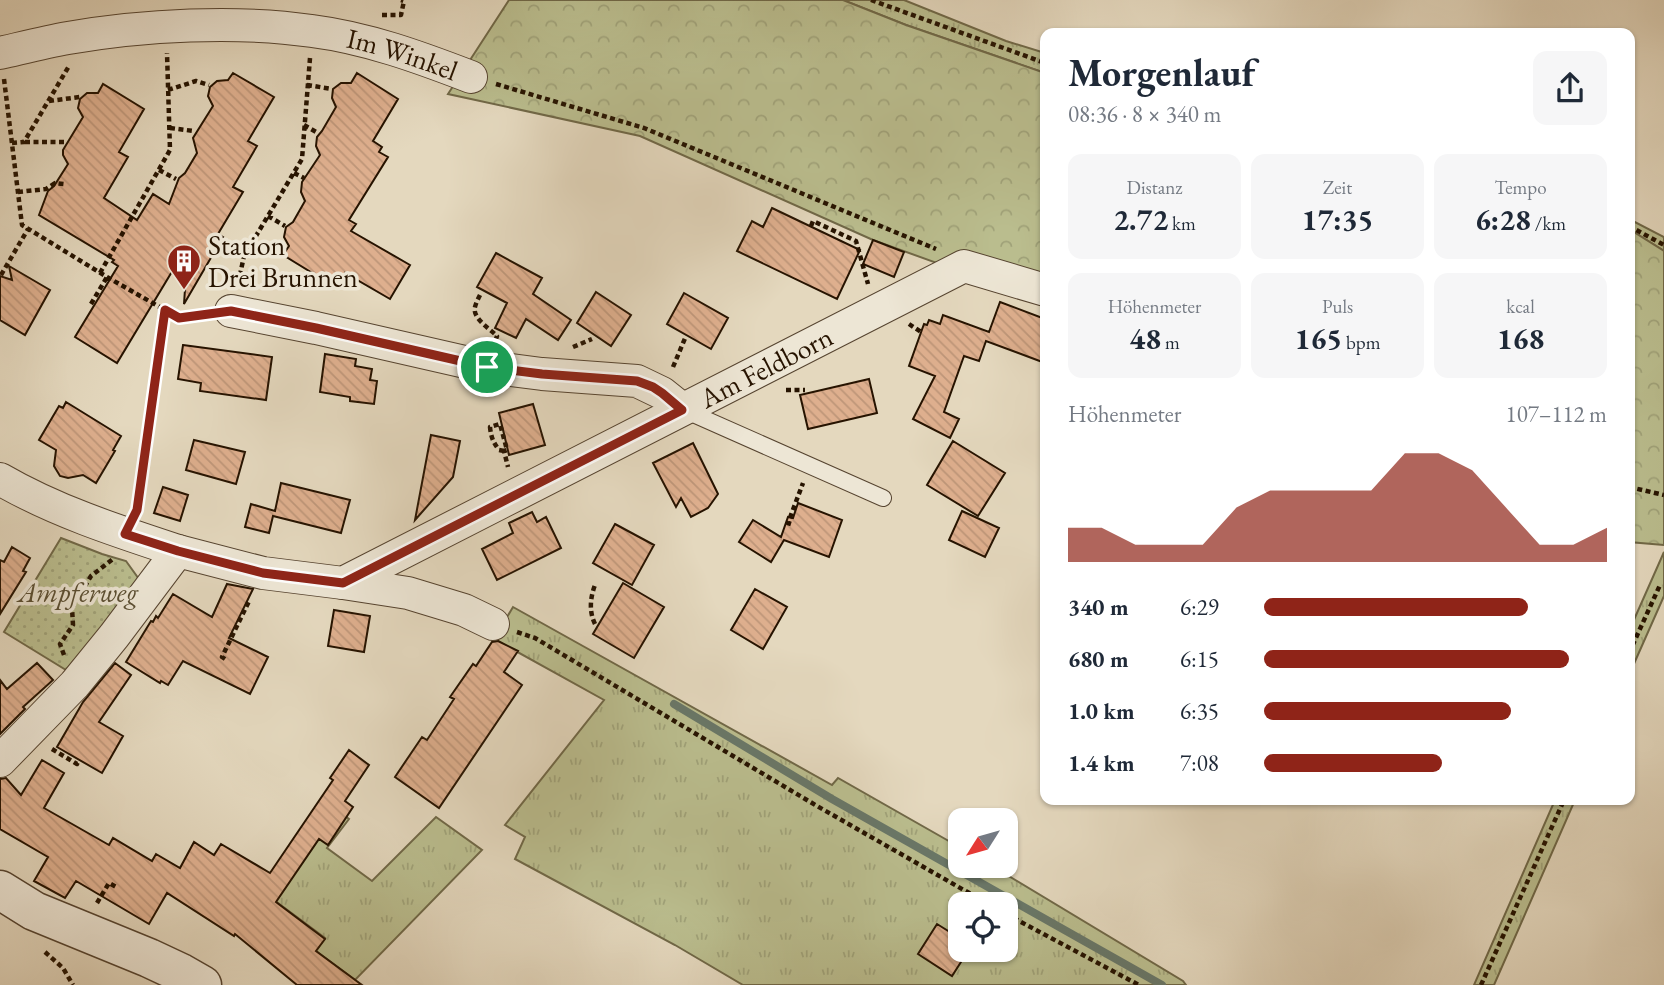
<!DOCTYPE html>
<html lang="de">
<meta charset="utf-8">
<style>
body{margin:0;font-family:"EB Garamond",serif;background:#f6f6f7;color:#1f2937;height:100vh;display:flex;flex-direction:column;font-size:26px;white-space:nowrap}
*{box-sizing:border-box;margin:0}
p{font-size:23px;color:#747a83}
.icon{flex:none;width:38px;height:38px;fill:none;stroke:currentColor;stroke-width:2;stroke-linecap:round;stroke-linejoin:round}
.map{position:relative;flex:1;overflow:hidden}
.panel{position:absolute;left:1040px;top:28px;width:595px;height:777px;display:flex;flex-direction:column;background:#fff;border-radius:14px;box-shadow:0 2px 5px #0004}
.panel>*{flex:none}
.needle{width:46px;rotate:233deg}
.fabs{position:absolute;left:948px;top:808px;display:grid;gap:14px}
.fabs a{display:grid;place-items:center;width:70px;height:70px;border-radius:14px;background:#fff;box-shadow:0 2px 5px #0004;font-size:35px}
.pin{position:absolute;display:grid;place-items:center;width:60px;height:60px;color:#fff;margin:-30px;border:4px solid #fff;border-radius:50%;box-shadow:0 2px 7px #0007}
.round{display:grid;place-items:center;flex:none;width:74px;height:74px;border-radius:14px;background:#f6f6f7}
.summary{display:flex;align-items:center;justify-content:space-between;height:119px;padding:0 28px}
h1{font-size:38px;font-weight:700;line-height:52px}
.metrics{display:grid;grid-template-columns:repeat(3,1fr);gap:10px;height:119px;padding:7px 28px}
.metrics div{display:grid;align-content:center;border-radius:14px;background:#f6f6f7;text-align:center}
.metrics b{font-size:30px;font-weight:700}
.metrics small{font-size:19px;font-weight:400}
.metrics p{font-size:19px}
.chart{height:196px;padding:14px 28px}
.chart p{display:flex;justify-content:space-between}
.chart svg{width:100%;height:126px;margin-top:7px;fill:#8f2418;opacity:.7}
ul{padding:0 28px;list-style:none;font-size:23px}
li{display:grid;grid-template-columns:112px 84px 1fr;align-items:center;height:52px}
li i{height:18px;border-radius:9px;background:#8f2418}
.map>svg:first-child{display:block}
.grass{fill:url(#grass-tufts);stroke:#706847;stroke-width:2;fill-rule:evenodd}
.forest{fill:url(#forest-crowns);stroke:#706847;stroke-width:2}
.park{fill:url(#park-dots);stroke:#706847;stroke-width:2}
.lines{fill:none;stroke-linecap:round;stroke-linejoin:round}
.stream{stroke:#697768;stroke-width:8}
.building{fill:url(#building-back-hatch);stroke:#261300;stroke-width:2}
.service-casing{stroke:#564430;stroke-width:18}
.minor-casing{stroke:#564430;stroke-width:34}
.tertiary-casing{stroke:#564430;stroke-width:41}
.path{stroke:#261300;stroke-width:4.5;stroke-dasharray:5 3.5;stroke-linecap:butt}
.service{stroke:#ede6d5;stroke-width:16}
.minor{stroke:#ede6d5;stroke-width:32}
.tertiary{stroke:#ede6d5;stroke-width:38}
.route-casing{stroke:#fff;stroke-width:14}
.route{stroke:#8f2418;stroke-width:9}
.labels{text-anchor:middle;stroke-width:7;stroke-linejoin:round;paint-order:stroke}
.street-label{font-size:28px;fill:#261300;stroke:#ede6d5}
.poi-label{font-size:28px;fill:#261300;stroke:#ede6d5;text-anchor:start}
.park-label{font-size:28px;font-style:italic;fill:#5a4e32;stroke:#ede6d5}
</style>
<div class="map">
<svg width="1664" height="985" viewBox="0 0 1664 985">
<defs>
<pattern id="grass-tufts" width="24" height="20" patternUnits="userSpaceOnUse" patternTransform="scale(1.75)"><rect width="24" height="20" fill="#babd8e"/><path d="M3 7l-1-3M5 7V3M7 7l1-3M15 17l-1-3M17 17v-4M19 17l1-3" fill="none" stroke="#a0a279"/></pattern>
<pattern id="forest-crowns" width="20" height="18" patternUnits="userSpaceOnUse" patternTransform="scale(1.75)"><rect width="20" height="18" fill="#babd8e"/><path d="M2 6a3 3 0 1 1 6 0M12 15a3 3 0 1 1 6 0" fill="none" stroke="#a0a279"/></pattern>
<pattern id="park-dots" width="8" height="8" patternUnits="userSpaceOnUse" patternTransform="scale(1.75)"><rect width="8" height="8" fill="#babd8e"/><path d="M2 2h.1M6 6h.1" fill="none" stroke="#a0a279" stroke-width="1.8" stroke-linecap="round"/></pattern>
<pattern id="building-back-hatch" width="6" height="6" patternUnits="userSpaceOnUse" patternTransform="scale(1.75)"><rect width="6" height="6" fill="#deaf8e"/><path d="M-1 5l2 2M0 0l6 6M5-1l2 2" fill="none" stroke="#be9679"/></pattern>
</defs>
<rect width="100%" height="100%" fill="#e4d8be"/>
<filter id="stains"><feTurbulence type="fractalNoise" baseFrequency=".00286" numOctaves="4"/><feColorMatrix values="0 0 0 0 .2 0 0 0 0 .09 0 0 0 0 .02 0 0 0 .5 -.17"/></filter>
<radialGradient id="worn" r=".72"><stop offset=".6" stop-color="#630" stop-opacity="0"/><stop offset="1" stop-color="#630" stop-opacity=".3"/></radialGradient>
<path class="grass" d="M843,0h61l102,41 39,12v20l-139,-48z
M1629,219l35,18v14l-35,-22z
M1664,552v44l-35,79v-44z
M513,607l319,178 6,-7 123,70v18h31l191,115 3,4h-443l-68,-40 -160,-86 10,-22 -20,-12 99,-125 -110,-61zM961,905h45v45h-45z
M1555,800h20l-81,185h-20z
M338,811l11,8 -22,29 45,33 64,-64 46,33 -127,130 -39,-29 9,-13 -51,-38z"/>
<path class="forest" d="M509,0h334l63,25 139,48v229l-172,-62 -233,-104 -192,-42z
M1629,229l35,22v294l-35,-3z"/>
<path class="park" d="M61,538l41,16 24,7 15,21 -75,88 -62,-38z"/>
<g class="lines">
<path class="stream" d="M674,704l158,95 330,186"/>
</g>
<path class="building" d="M233,73l41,24 -26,44 9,5 -24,41 10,5 -25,42 5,3 -39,67 4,-59 -71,118 -42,-26 43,-71 -6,-4 2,-2 -75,-45 9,-24 6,-5 14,-22 -5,-9v-5l20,-33 -5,-9 2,-9 7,-6h11l5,-9 41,25 -25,43 9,5 -24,41 33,22 16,-26 16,10 10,-26 6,-5 12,-20 -4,-15 20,-32 -5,-10 2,-9 7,-6 11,-1z
M357,73l41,26 -25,42 9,6 -3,5 9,5 -39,63 7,4 -5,7 59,34 -20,34 -45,-26 -8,15 -54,-33 6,-9 -5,-9 2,-10 7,-5 12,-21 -4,-9 1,-10 18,-27 -4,-9 1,-9 5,-6 14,-24 -4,-9 1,-9 8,-6h10z
M772,208l88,42 -23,49 -100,-48 15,-30 11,6z
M873,240l31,12 -10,25 -31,-13z
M496,253l46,25 -9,16 38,26 -13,20 -32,-21 -10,19 -21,-10 12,-25 -30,-16z
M9,266l41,24 -25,45 -25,-15v-44l12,4z
M596,292l35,23 -20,31 -34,-23z
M684,293l44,25 -17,31 -44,-25z
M1000,302l45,17v44l-59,-22 -7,20 -15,-5 -20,56 15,7 -9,19 -37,-19 22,-43 -26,-10 15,-42 3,1 2,-5 11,4 3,-9 46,17z
M183,345l89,12 -6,43 -66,-9 1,-8 -23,-4z
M325,354l31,5 -1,7 17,3 -2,11 7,1 -3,23 -24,-3v-4l-30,-5z
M869,379l8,34 -69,16 -8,-34z
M66,402l55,34 -8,14 2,1 -19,32 -13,-8 -15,3 -8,-2 -6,-10 2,-16 -17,-10 20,-34 4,2z
M533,404l12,41 -36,10 -10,-42z
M431,435l29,6 -7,36 -38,43z
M194,440l51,12 -9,32 -50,-14z
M953,441l52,32 -27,43 -51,-31z
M693,443l25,51 -10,14 -17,9 -10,-19 -5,9 -23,-44z
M281,483l69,17 -9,33 -68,-17 -4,17 -24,-6 6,-23 24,7z
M163,487l25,8 -8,26 -26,-8z
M798,503l44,17 -13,37 -45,-17 -13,22 -32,-20 14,-22 28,17 7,-20 5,1z
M962,511l37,17 -14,29 -36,-17z
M532,512l5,10 9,-5 15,31 -64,32 -15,-31 31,-16 -4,-10z
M615,524l39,21 -22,40 -39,-22z
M12,547l18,11 -7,13 3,1 -26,42v-54l4,2z
M623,583l41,24 -30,51 -41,-24z
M227,584l26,5 -24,49 39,19 -18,37 -67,-33 -15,24 -7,-4 -1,2 -34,-21 25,-41 2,1 3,-6 2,2 15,-24 39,23z
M755,589l32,18 -24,42 -32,-19z
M334,610l36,6 -6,36 -36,-6z
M498,641l20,10 -14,21 18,13 -83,123 -44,-31 27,-40 5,3 27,-41 -4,-2 23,-33 3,2 16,-24z
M37,663l16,17 -30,27 2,2 -25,25v-54l7,9z
M115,663l16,12 -32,47 24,14 -21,37 -45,-26 26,-45z
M349,750l20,15 -24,36 8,6 -25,38 -9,-6 -43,63 49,37 -9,12 46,34h-65l-62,-51 -1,2 -67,-43 -18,31 -73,-43 -11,17 -31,-17 14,-24 -48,-28v-50l6,-1 15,17 21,-35 22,13 -20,35 65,37 4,-7 39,23 4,-7 24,14 14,-26 20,13 7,-11 49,29 63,-93 -3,-2z
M937,924l24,15v23l-9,14 -34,-22z"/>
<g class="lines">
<g class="service-casing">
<path id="service" d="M682,409l201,89"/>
</g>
<g class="minor-casing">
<g id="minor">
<path id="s1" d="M0,53c22,-5 45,-11 68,-15 75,-13 169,-18 244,-7 55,7 107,26 159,46"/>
<path d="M231,311l85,17 171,39 55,7 95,7 25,12 20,16"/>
<path d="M0,479c55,32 117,52 178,72"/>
<path d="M343,583l65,10 56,17 29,14"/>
<path id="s2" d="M0,761l75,-77 39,-48 64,-85 85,22 80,10 621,-317 81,24"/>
</g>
</g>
<g class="tertiary-casing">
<path id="tertiary" d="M0,890l34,21 115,47 32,15 21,12"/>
</g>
<path class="path" d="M871,0l174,63
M382,15h19l3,-14 -3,-1
M4,79l18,146 85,52 72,41 25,-4
M496,84l148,44 292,121
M307,85l25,4
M168,90l28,-9 13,4
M49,101l31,-4
M304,125l14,8
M170,128l24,3
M25,142h39
M12,143l12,-1 45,-76
M159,170l17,9
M294,173l10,5
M18,192l28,-3 9,-6 9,1
M268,216l17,10
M811,226l2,-5 43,20 12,43
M1629,226l35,19
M100,273l70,-123 -3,-97
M1,275l27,-46
M238,284l6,-28 58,-97 8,-101
M480,295c-2,4 -4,8 -5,12 -3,11 15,22 22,29l-1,3
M91,304l16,-27
M909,324l12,8
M573,347l19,-8
M673,367l13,-31
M786,390h19
M504,451l-5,-1c-6,-8 -8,-13 -9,-23l10,-3 7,26 -3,1 4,16
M1629,487l35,8
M138,507l27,-197
M791,524l-3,-1 15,-40
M595,624c-6,-12 -5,-26 0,-39
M517,632l18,6 282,168 173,99
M1629,653l31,-68
M64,655l-4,-11 13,-19 -1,-17 19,-32 22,-17
M225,659l-3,-2 28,-58
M52,749l25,15 2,-4
M97,903l12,-20 9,5
M1006,914l133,71
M45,952l18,16 10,17
M1481,985l83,-185"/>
<use href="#service" class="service"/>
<use href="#minor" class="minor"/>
<use href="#tertiary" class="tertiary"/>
</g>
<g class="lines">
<g class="route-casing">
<path id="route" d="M165,310l14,8 52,-7 85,17 171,39 55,7 95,7 16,6 9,6 20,17 -339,173 -80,-10 -85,-22 -53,-17 12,-24z"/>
</g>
<use href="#route" class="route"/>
</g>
<defs>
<g id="building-pin" transform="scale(1.75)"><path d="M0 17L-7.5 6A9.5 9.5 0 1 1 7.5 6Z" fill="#8f2418" stroke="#ede6d5"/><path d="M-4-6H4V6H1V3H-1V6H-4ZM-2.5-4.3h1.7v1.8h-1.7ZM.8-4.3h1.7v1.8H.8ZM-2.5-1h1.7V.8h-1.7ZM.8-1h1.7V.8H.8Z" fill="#fff"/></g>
</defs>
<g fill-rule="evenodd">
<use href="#building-pin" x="184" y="261"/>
</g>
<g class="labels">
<g class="street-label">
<text dy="10" stroke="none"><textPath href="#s1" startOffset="408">Im Winkel</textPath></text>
<text dy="10" stroke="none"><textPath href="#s2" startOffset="919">Am Feldborn</textPath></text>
</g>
<g class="poi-label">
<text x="208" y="255">Station<tspan x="208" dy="32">Drei Brunnen</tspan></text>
</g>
<g class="park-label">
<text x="78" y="602">Ampferweg</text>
</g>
</g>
<rect width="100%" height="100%" filter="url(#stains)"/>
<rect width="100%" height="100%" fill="url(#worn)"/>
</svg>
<div class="fabs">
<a><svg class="needle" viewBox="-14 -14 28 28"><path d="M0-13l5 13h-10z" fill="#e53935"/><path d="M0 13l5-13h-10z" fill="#747a83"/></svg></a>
<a><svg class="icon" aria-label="locate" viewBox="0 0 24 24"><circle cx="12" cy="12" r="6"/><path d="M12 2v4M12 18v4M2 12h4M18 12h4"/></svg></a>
</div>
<div class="pin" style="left:487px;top:367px;background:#1e9e55"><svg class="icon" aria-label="arrive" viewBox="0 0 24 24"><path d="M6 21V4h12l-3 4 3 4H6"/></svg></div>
<section class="panel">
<div class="summary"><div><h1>Morgenlauf</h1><p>08:36 · 8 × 340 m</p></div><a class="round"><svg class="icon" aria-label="share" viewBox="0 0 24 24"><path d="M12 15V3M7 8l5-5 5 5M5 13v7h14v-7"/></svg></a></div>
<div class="metrics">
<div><p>Distanz</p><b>2.72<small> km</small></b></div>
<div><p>Zeit</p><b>17:35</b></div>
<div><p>Tempo</p><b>6:28<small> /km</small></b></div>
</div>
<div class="metrics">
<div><p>Höhenmeter</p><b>48<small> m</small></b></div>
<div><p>Puls</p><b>165<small> bpm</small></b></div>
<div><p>kcal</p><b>168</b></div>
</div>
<div class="chart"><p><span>Höhenmeter</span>107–112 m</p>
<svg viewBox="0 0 160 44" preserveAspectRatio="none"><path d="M0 44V32L10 32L20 38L30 38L40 38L50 25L60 19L70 19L80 19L90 19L100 6L110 6L120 12L130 25L140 38L150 38L160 32V44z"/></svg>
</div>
<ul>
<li><b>340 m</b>6:29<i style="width:77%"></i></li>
<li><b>680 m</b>6:15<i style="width:89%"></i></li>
<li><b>1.0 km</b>6:35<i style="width:72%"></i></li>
<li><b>1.4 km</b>7:08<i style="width:52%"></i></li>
</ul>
</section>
</div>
